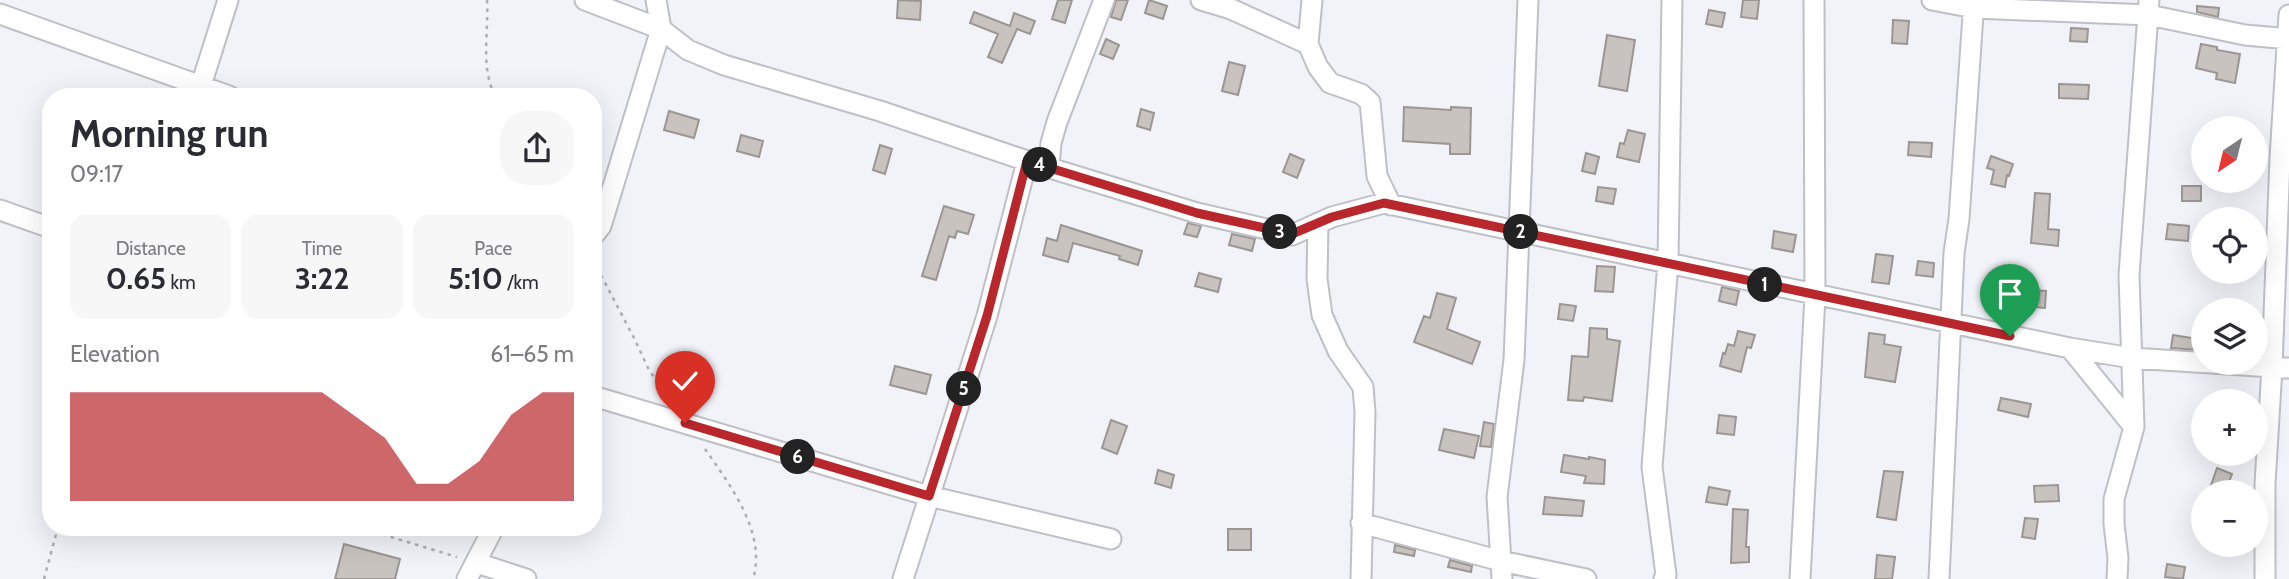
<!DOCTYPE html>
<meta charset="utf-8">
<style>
body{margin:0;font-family:Cabin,sans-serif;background:#f7f7f7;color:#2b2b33;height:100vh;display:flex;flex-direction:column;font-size:26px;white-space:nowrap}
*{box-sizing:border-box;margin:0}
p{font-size:23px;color:#7c7c81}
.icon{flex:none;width:38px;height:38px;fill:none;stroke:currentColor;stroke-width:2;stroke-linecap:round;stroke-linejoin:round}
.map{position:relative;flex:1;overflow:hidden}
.drawer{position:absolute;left:42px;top:88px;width:560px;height:448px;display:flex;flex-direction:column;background:#fff;border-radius:28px;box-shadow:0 7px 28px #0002}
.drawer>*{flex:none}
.needle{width:46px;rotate:215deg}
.tools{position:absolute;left:2191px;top:116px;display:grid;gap:14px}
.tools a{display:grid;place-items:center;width:77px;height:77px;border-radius:50%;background:#fff;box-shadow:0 7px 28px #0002;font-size:35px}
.pin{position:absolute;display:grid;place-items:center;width:60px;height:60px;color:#fff;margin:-72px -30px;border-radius:50% 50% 50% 0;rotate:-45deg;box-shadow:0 0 7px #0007}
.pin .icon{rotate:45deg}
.km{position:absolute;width:35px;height:35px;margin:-18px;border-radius:50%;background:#222;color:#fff;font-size:19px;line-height:35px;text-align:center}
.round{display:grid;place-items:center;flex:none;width:74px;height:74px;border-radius:28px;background:#f7f7f7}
.head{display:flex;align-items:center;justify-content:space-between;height:119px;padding:0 28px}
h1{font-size:38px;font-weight:700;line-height:52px}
.metrics{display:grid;grid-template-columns:repeat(3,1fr);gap:10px;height:119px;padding:7px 28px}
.metrics div{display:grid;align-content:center;border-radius:18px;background:#f7f7f7;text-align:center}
.metrics b{font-size:30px;font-weight:700}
.metrics small{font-size:19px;font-weight:400}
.metrics p{font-size:19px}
.chart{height:196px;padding:14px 28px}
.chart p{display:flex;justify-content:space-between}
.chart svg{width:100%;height:126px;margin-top:7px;fill:#b8272c;opacity:.7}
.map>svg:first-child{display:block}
.building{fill:#c8c3bf;stroke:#9b9692;stroke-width:2}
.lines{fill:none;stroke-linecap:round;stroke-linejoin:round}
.street-casing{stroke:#bfc0c6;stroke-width:23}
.path{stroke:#acadb2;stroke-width:2.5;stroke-dasharray:3.5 5;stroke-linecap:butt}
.street{stroke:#fff;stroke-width:19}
.route-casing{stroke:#fff;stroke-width:14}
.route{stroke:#b8272c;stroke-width:9}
</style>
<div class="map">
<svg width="2289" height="579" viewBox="0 0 2289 579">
<rect width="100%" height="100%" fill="#f1f3f9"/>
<path class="building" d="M898,0l23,1 -1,19 -23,-2z
M1058,0h14l-7,23 -13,-4z
M1116,0h12l-7,20 -10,-3z
M1149,0l18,6 -4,13 -18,-6z
M1743,0h16l-2,19 -16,-2z
M2197,6l22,2 -1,9 -21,-5z
M1709,10l16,3 -3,14 -16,-3z
M974,12l36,14 4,-13 21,8 -5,13 -13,-5 -15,34 -14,-6 10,-23 -28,-11z
M1893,20l16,1 -2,23 -15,-1z
M2071,28l17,1 -1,13 -17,-1z
M1607,35l28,5 -8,51 -28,-5z
M1106,39l13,6 -6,14 -13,-5z
M2201,44l16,3v3l23,4 -5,29 -19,-4 1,-6 -21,-5z
M1229,62l16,4 -7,29 -16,-4z
M2059,84l30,1 -1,14 -29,-1z
M1404,107l47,3v-3l20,1 -1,46h-20v-10l-47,-3z
M1141,109l13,4 -4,17 -13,-4z
M669,111l30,9 -5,18 -30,-8z
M1628,130l17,4 -6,28 -22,-5 3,-14 4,1z
M741,135l22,6 -4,16 -22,-6z
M1909,142l23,1 -1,14 -23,-2z
M880,145l12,4 -7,25 -12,-4z
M1586,153l13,4 -4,17 -13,-3z
M1290,154l14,6 -7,18 -14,-6z
M1991,156l22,8 -4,12 -2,-1 -2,12 -14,-3 3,-14 -7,-2z
M2182,186h19v15h-19z
M1598,187l18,2 -3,15 -17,-3z
M2035,193l15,1 -2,35 11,1 -1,16 -27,-3z
M944,206l30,9 -6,19 -11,-3 -2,7 -6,-2 -13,44 -14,-4z
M1188,223l13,3 -4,11 -13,-3z
M2168,224l21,2 -1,15 -22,-2z
M1061,225l81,26 -4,14 -19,-6 1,-3 -47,-13 -5,19 -25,-7 4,-17 10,3z
M1774,231l22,4 -3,17 -21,-4z
M1232,234l23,5 -3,12 -23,-6z
M1876,254l17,2 -4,28 -17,-2z
M1918,261l16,2 -1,14 -17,-2z
M1597,266l18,1 -2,25 -18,-1z
M1199,273l22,6 -3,13 -23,-6z
M1722,287l17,4 -3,14 -17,-4z
M2025,289l21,2 -1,17 -22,-2z
M1437,293l19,5 -9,31 33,13 -8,22 -58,-22 10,-26 6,2z
M1560,304l16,2 -3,15 -15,-2z
M1590,328l17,1v10l13,2 -8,60 -28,-4 -1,4 -15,-1 4,-44 16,1z
M1738,331l17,4 -4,13 -4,-1 -6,25 -21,-6 3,-13 2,1 3,-10 6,2z
M1869,333l16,2 -1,9 17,3 -6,35 -30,-5z
M2173,335l25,4 -1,11 -26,-2z
M895,366l36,9 -5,19 -36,-9z
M2001,398l30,6 -3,13 -30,-7z
M1719,415l17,2 -2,18 -17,-2z
M1111,420l16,6 -10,28 -15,-6z
M1484,422l10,2 -3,23 -11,-1z
M1444,429l35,7 -5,22 -35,-8z
M1564,455l25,4v-2l16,3 -1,24 -20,-1 2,-7 -25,-4z
M2217,468l15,6 -7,18 -15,-4z
M1158,470l16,5 -3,13 -16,-5z
M1884,471l19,1 -7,48 -19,-3z
M2058,485l1,16 -24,1 -1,-16z
M1709,487l21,4 -3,14 -21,-3z
M1545,497l39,4 -2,15 -39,-2z
M1733,509l15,1 -2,37h3v15l-18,1z
M2025,518l13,1 -3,20 -13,-2z
M1228,529h23v21h-23z
M344,544l56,15 -5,20h-60z
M1395,545l20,5 -1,6 -20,-4z
M1877,555l18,2 -3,22h-17z
M1450,560l22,6 -1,6 -23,-5z
M2167,564l18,3 -2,12 -18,-2z"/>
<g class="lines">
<g class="street-casing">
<path id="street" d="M585,0l76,29 27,21 36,15 156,46 147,50 170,52 95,22 40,-18 52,-14 686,145 62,10 157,10
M1201,0l30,9 77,35
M1312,0l-4,44 10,23 12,16 31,11 9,8 7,74 14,29
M1932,0l42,8 175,7 96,20 44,4
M0,14l229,82
M198,95l30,-95
M1049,167l2,-24 6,-21 47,-122
M0,210l51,18
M1318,223l-1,56 5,36 16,36 25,36 2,25 -4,167
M593,236l8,-10 60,-197 -5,-29
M2070,348l64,79
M593,396l336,100 182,43
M1361,523l140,38 85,18
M477,563l49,16
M467,579l27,-52
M903,579l84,-263 40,-155
M1502,579l-5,-82 17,-137 14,-360
M1664,579l2,-4 -14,-108 16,-205 4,-262
M1800,579l15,-283 -1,-296
M1939,579l15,-326 5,-34 15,-219
M2117,579l1,-21 -4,-34v-25l20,-72 -5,-152 20,-275
M2265,579v-95l7,-117 8,-209 9,-143"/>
</g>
<path class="path" d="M487,0c2,33 -7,66 8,96
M593,260l41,78 14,30 19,31
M705,449c25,36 62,84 48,130
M358,527l99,30
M44,579l14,-52"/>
<use href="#street" class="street"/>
</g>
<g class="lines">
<g class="route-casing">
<path id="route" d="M685,423l244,73 58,-180 40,-155 170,52 95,21 40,-17 52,-14 626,133"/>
</g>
<use href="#route" class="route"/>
</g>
</svg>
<div class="tools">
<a><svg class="needle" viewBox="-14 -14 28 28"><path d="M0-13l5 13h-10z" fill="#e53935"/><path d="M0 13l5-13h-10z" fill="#7c7c81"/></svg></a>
<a><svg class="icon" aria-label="locate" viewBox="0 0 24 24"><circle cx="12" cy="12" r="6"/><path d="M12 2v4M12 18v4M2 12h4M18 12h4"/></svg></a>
<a><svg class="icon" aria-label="layers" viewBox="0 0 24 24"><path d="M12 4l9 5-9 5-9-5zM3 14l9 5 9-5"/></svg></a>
<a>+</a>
<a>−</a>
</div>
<div class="pin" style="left:2010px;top:336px;background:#1e9e55"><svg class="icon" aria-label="arrive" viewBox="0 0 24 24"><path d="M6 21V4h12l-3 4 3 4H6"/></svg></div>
<div class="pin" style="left:685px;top:423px;background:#d93025"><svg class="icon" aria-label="check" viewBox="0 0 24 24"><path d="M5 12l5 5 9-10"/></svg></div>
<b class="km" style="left:1765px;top:285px">1</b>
<b class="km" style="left:1521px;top:232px">2</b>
<b class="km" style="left:1280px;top:232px">3</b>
<b class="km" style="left:1040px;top:165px">4</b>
<b class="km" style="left:964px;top:389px">5</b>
<b class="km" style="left:798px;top:457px">6</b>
<section class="drawer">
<div class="head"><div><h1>Morning run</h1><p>09:17</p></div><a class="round"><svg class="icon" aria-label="share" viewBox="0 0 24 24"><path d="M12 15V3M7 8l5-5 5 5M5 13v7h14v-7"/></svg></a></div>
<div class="metrics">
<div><p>Distance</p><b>0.65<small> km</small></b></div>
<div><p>Time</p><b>3:22</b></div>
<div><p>Pace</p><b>5:10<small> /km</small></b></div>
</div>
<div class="chart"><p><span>Elevation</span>61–65 m</p>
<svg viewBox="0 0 160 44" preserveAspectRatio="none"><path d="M0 44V6L10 6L20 6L30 6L40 6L50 6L60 6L70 6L80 6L90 14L100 22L110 38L120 38L130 30L140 14L150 6L160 6V44z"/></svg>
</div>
</section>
</div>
